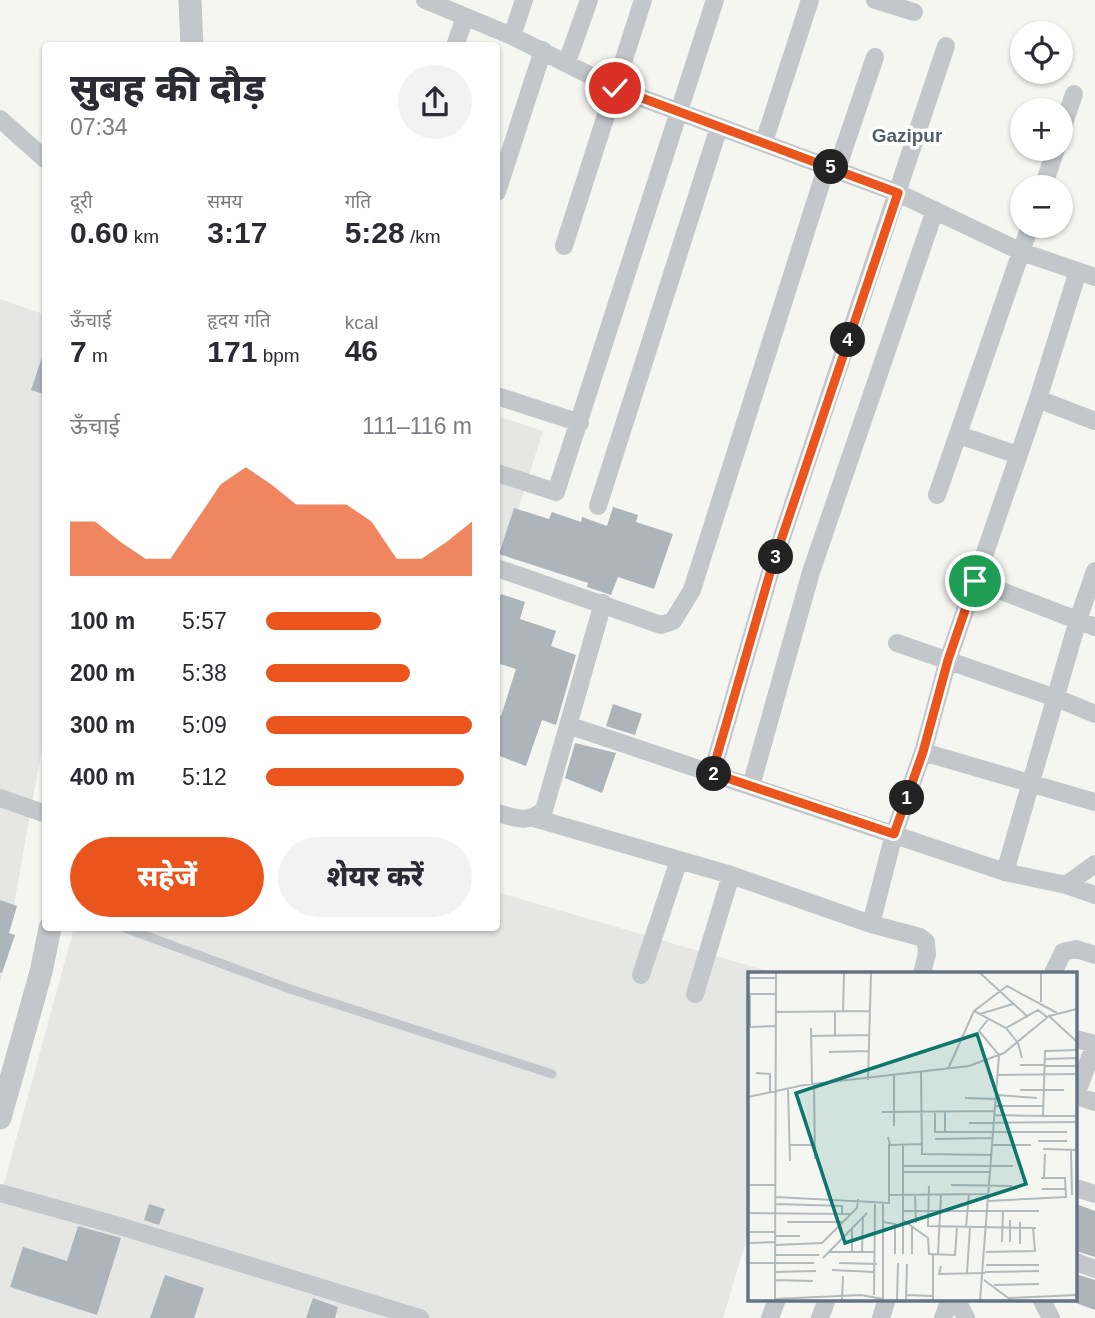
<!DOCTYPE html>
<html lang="hi">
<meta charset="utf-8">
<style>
body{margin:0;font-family:Helvetica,"Noto Sans Devanagari",sans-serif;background:#f2f2f3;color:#2b2b33;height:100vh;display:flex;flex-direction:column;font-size:26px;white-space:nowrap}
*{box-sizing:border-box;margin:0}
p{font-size:23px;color:#7c7c81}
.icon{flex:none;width:38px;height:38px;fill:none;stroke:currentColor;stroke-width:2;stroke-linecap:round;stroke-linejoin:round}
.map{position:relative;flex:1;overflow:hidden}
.drawer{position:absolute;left:42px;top:42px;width:458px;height:889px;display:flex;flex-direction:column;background:#fff;border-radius:7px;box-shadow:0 2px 5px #0004}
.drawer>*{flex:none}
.tools{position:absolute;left:1010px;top:21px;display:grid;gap:14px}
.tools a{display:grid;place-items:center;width:63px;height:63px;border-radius:50%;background:#fff;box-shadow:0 2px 5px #0004;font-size:35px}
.pin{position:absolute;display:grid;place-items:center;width:60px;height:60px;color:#fff;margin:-30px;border:4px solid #fff;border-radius:50%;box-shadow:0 2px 7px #0007}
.km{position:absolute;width:35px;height:35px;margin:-18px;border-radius:50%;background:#222;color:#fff;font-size:19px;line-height:35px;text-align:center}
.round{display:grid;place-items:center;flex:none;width:74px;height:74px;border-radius:37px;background:#f2f2f3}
.overview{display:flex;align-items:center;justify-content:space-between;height:119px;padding:0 28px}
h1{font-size:38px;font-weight:800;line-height:52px}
.metrics{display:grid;grid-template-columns:repeat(3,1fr);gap:10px;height:119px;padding:7px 28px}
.metrics div{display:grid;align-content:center}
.metrics b{font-size:30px;font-weight:800}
.metrics small{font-size:19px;font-weight:400}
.metrics p{font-size:19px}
.chart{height:196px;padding:14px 28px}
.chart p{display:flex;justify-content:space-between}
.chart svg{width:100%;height:126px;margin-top:7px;fill:#ea541d;opacity:.7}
.cta{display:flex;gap:14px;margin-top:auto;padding:14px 28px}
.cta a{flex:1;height:80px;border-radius:42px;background:#ea541d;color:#fff;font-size:28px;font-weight:800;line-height:80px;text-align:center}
.cta a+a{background:#f2f2f3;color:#2b2b33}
ul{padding:0 28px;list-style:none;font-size:23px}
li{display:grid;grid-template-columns:112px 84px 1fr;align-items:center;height:52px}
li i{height:18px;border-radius:9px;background:#ea541d}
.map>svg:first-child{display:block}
.built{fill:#e6e7e5}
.building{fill:#adb4ba}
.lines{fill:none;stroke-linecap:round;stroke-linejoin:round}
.service{stroke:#c3c7ca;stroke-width:9}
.minor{stroke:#c3c7ca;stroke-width:18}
.tertiary{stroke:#c3c7ca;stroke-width:23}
.route-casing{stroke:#fff;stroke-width:14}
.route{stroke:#ea541d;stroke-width:9}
.labels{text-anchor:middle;stroke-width:7;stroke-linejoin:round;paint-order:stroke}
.neighbourhood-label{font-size:19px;font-weight:bold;fill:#515e69;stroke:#fff}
.inset-road{fill:none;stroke:#b2babe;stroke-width:2}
.view{fill:#0f766e;fill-opacity:0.15;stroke:#0f766e;stroke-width:3.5}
.inset-edge{fill:none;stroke:#637484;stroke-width:3.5}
</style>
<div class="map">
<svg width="1095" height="1318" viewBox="0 0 1095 1318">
<rect width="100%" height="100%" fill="#f5f6f1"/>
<path class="built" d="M0,299l46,16 -1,416 -45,252z
M497,416l46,15 -46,145z
M497,892l277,81h-24v255l-27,90h-723v-120l74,-270h423z"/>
<path class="building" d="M43,354h3v41l-15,-5z
M613,507l25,8 -2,7 37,12 -19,55 -36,-12 -7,18 -24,-8 1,-4 -89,-29 15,-46 35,11 3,-7 29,10 1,-5 25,9z
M501,594l24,8 -5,17 36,12 -5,15 25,9 -20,70 -14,-5 -16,46 -29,-11v-40l4,1 15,-47 -19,-6v-57z
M613,704l29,10 -7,21 -29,-9z
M575,743l41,10 -14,40 -37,-15z
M0,900l17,6 -8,27 6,2 -13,38 -2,-1z
M149,1204l16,5 -6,16 -15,-5z
M1076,1204l19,7v46l-19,-6z
M78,1226l43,12 -24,77 -87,-28 13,-40 44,14z
M1076,1274l19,6v30l-19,-7z
M165,1275l39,13 -10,30h-44z
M313,1298l25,9 -3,11h-29z"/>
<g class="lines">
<path class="service" d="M125,928l168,62 259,84"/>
<path class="minor" d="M425,0l87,36 103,52 283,105 124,59 73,25
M875,0l39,12
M512,36l12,-36
M455,46l10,-29
M567,62l22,-62
M0,119l46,41
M1060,135l14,-41
M764,142l46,-142
M837,169l38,-112
M1043,187l13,-38
M497,192l46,-142
M564,246l79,-246
M497,396l83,27
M1038,399l57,22
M959,435l59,20
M497,473l59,19 159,-492
M937,495l93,-269
M598,506l121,-379
M497,568l164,57 12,-4 19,-31 135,-425
M975,581l120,46
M897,643l159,55 39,16
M568,725l437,147 61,13 29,10
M923,752l172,50
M712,773l58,-200 176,-527
M751,786l60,-214 124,-362
M0,798l46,16
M497,813c20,5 30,11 47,-3l59,-207
M534,818l197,57 140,49 49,13 6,5 1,12 -5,19
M1005,872l73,-252 17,-49
M1066,885l29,-21
M871,924l23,-90 29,-82 25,-92 90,-261 40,-128
M1053,973l10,-21 13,-3 19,6
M641,975l38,-115
M695,994l36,-119
M1076,1039l19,5
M1076,1095l19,-51
M1076,1096l19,6
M1076,1188l19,6
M0,1193l123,34 297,91
M1076,1262l19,7
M956,1299l10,19
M1041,1299l10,19
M770,1318l7,-19
M820,1318l7,-19
M881,1318l6,-19
M943,1318l7,-19"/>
<path class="tertiary" d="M190,0l2,46
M0,1118l41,-146 9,-44"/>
</g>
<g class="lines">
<g class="route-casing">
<path id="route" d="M615,88l283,105 -128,380 -58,200 182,61 29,-82 25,-92 27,-79"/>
</g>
<use href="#route" class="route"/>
</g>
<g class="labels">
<g class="neighbourhood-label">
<text x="907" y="142">Gazipur</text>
</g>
</g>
<g transform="translate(748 972)">
<rect width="329" height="329" fill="#f5f6f1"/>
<path class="inset-road" d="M28,1l-1,326 86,-4 22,4v-95M232,1l48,44M0,6h28M0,22h28M293,30v-29M95,39l1,-38M226,39l32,17 12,15 4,15M28,40l94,-1M232,42l33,-10M301,44l28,26M0,55l28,-1M2,55v-33M63,56l1,57M258,56l32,-18 9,7M87,63v-23M63,64l58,-1M81,80l40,-1M297,87l32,-1M272,93h25M297,94h32M200,97l26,-58 33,-25 50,27M173,99l1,83 70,1M8,101l14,1v18M250,103l79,-1M120,108l3,-107M66,112l1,75M40,116l2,73M272,118h44M248,123l41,3M0,125l56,-12 165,-19 35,-13 45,-37 28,-7M217,126l31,1M247,134h49M187,139v21h132M197,139v22M134,140l113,-1M246,143l49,1 2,-65 32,-1M295,144h34M221,151l108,-1M146,154v-51M140,165l2,8 31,-1M187,167l57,-1M290,169h29M41,173h26M244,173h39M295,177l34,1M323,178l1,45M155,194h110M155,200h87M296,206l1,-24M0,213h28M203,213l61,1M181,214l-1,40 108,2M294,217h24M167,222l1,29M141,223l99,-1M28,225l113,6v-59M240,229l78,-4 -1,-19h-24M28,232l66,2v8M329,238v-22M154,239h137M0,241l102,1M155,248l25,18 1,16 26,1 2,-28M262,248v22M39,250h56M135,250l12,2v30M218,255l3,-33M104,256v24M0,260h27M27,264h25M254,270l1,-31M0,271l27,-1M272,272v-22M27,273l47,-2 35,-35 1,-9M81,280h46M114,280l1,-35M238,280l49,-1 -2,-23M155,282v-110M164,282v-28M27,283h44M190,283l3,-61M75,286l44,-45M0,291h66M91,291l38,1M238,293h53M193,294l-2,8 46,-1M84,298l42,2M27,300l41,-1M237,300l54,-1M219,301l3,-46M27,308l38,1M236,308l27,20M246,313l45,-1M126,323l1,-91M158,323l27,1M261,326l68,-3M94,328l1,-24M149,328l1,-37M158,328l1,-36M185,328v-46M232,328l19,-245 -20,-24 10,-13"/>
<path class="view" d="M229,62l49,150 -181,59 -49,-150z"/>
<rect width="329" height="329" class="inset-edge"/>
</g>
</svg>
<div class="tools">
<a><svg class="icon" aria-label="locate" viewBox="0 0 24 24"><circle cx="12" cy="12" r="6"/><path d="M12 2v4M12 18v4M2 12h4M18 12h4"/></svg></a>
<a>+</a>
<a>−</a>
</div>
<div class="pin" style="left:975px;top:581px;background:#1e9e55"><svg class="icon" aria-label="arrive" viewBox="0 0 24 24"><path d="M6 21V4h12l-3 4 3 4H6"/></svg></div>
<div class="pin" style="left:615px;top:88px;background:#d93025"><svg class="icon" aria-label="check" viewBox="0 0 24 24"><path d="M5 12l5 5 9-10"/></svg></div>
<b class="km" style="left:907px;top:798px">1</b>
<b class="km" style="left:714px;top:774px">2</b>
<b class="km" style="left:776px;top:557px">3</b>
<b class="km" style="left:848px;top:340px">4</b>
<b class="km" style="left:831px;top:167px">5</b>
<section class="drawer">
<div class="overview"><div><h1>सुबह की दौड़</h1><p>07:34</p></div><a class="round"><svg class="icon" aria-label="share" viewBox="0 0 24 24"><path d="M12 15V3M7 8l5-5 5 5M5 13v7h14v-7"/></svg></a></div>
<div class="metrics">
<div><p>दूरी</p><b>0.60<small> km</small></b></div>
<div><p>समय</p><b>3:17</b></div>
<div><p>गति</p><b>5:28<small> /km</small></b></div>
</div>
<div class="metrics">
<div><p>ऊँचाई</p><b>7<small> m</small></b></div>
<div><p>हृदय गति</p><b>171<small> bpm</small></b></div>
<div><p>kcal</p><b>46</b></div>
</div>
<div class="chart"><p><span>ऊँचाई</span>111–116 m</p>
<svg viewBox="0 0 160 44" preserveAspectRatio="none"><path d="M0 44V25L10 25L20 32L30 38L40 38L50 25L60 12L70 6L80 12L90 19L100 19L110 19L120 25L130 38L140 38L150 32L160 25V44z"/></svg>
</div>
<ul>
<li><b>100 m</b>5:57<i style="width:56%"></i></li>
<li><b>200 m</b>5:38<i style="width:70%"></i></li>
<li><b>300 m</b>5:09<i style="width:100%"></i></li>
<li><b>400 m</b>5:12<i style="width:96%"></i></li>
</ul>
<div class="cta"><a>सहेजें</a><a>शेयर करें</a></div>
</section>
</div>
